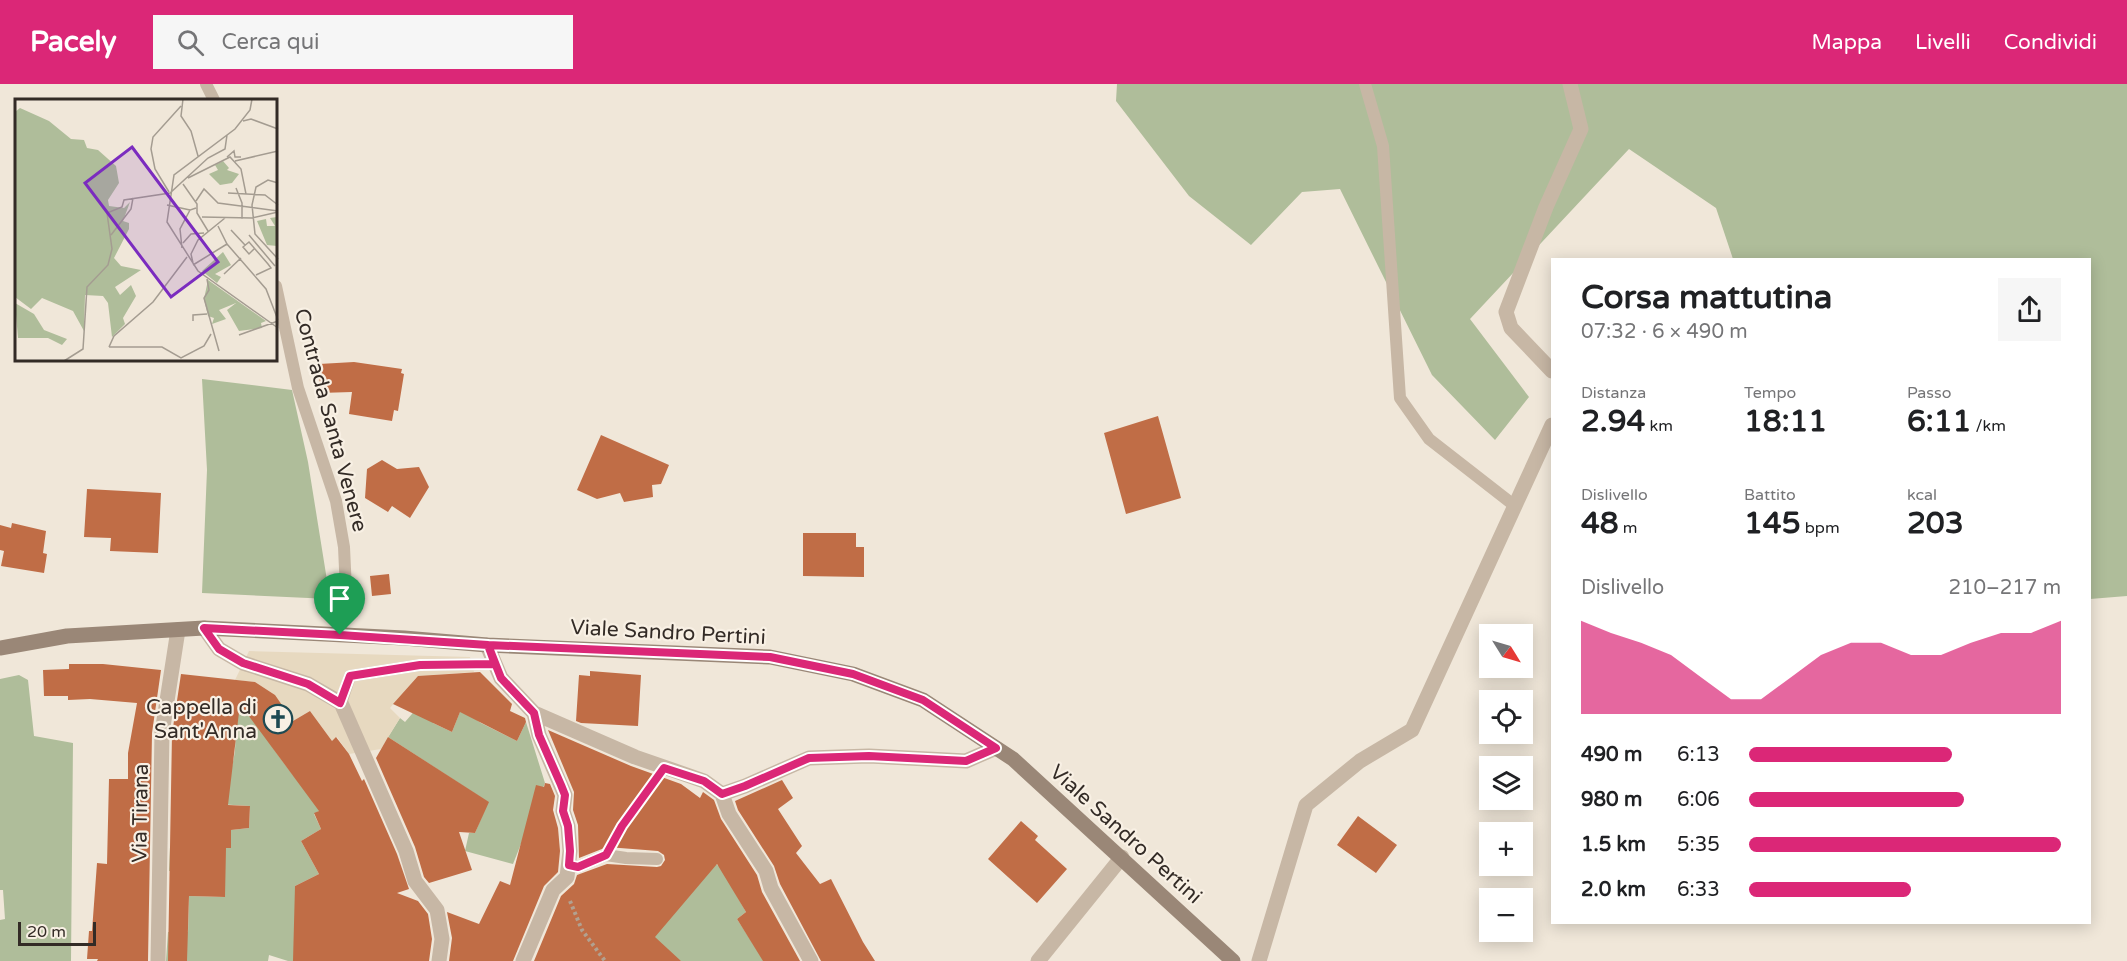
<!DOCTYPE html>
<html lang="it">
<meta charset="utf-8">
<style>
body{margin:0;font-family:"Varela Round",sans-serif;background:#f6f6f6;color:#202124;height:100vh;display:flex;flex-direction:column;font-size:22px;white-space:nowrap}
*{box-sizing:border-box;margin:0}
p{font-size:20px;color:#757577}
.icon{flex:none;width:33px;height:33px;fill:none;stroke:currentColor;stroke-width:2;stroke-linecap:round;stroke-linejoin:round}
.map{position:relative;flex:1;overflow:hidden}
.panel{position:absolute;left:1551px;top:174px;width:540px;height:666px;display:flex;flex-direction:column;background:#fff;border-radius:0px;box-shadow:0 3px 15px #0003}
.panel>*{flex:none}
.needle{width:39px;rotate:127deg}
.buttons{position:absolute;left:1479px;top:540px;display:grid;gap:12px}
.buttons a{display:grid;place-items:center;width:54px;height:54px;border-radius:0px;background:#fff;box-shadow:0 3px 15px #0003;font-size:30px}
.scale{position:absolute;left:18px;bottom:15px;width:78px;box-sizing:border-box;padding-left:6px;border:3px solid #332b26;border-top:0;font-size:16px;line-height:21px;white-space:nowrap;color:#332b26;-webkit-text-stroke:4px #f8f0e4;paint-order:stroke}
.pin{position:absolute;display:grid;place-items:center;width:51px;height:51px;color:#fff;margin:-62px -26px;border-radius:50% 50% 50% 0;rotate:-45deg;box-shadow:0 0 6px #0007}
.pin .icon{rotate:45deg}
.round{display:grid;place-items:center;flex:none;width:63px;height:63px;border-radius:0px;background:#f6f6f6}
.summary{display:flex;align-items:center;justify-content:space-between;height:102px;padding:0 30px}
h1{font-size:33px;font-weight:800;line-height:45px}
.figures{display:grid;grid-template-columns:repeat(3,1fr);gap:9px;height:102px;padding:6px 30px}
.figures div{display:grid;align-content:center}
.figures b{font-size:30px;font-weight:800}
.figures small{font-size:16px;font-weight:400}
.figures p{font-size:16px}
.chart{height:168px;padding:12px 30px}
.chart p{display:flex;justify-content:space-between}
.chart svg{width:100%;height:108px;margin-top:6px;fill:#db2777;opacity:.7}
ul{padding:0 30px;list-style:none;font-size:20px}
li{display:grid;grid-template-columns:96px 72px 1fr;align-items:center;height:45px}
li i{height:15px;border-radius:8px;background:#db2777}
header{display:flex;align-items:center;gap:36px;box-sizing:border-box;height:84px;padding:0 30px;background:#db2777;color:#fff}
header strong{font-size:28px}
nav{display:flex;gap:33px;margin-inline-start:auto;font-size:21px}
.search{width:420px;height:54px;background:#f6f6f6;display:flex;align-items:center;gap:15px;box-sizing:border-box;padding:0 21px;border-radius:0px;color:#757577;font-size:22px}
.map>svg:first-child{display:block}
.green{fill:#afbd9a}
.plaza{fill:#e7d9c0}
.building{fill:#c06d46}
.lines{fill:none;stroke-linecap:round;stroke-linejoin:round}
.path{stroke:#b2a190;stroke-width:4;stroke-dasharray:3 3;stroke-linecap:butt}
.lane{stroke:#c7b7a5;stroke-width:12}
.street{stroke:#c7b7a5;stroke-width:15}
.secondary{stroke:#9a8777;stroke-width:15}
.route-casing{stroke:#fff;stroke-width:12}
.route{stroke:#db2777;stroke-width:8}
.labels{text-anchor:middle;stroke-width:4.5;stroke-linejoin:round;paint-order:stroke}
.street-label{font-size:21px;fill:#332b26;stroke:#f8f0e4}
.poi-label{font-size:21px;fill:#332b26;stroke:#f8f0e4;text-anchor:end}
.inset-road{fill:none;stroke:#a49c91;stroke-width:1.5}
.view{fill:#7b2cbf;fill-opacity:0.15;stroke:#7b2cbf;stroke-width:3}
.inset-edge{fill:none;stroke:#332b26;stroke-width:3}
</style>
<header>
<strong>Pacely</strong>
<div class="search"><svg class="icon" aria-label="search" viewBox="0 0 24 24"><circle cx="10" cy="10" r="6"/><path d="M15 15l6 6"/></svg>Cerca qui</div>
<nav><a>Mappa</a><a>Livelli</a><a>Condividi</a></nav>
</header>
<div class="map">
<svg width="2127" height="877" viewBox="0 0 2127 877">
<rect width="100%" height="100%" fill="#f0e7d9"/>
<path class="green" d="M1117,0h1010v512l-37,3v-339l-357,-1 -17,-51 -87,-59 -159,170 59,78 -34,43 -63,-65 -92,-186 -38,3 -51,53 -62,-49 -73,-95z
M202,295l90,11 16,72 22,137 -128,-6 5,-123z
M19,591l9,5 6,56 39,7 -2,218h-71v-41l5,-1 -2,-29h-3v-211z
M431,608l13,8 -11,23 19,9 9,-23 20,14 36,18 9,-19 19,61 -32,81 -48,-13 4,-18h6l13,-31 -100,-65 12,-19 5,4z
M248,622c21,38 44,73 76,102l-10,6 7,15 -20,12 18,33 -24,12 1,75h-8l-19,-6 -1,6h-102l2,-29h20l1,-36 36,1v-24l-56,-2 1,-24 60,1 1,-18 18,-2 1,-22 -33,-2c17,-36 22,-53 16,-93l10,5z
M707,773l14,11 25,44 -9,7 27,42h-83l-40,-6z"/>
<path class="plaza" d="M249,567l221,6 4,15 -41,3v8l-17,-5 -26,30 10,10 -19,31 -32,5 -12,-17 -5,4 -22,-30 -17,10 -21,-28 -17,-11 -20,-2z"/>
<path class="building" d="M354,278l48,7 -1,4 3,1 -6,37 -4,-1 -2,11 -43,-7 3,-22 -32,1 -1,-29z
M1158,332l23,82 -55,16 -22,-81z
M601,351l68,30 -8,19 -9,1 1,12 -29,5 -4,-9 -23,6 -20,-9z
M382,376l15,9 22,-2 10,20 -19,31 -18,-12 -4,6 -23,-14 2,-29z
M87,405l74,4 -3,60 -48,-2 1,-13 -27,-1z
M12,439l34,8 -3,22 4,1 -3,19 -43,-7 3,-15 -4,-1v-25l11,3z
M803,449h53v14h8v30l-61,-1z
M389,490l2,20 -19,2 -2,-20z
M69,580h34l58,6 -9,63 -4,228h-51l1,-2h-11l2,-28h3l5,-68 10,1 2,-85h19v-26l9,-50 -47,-4 -22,1v-4h-24l-1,-26 26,-1z
M590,587l51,4 -3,51 -57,-3 -5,-2 3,-46 11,1z
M480,588l32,32 -2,7 15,7 1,4 -9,19 -57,-29 -8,20 -59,-28 25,-28z
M181,590l74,8 20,13 18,26 17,-10 22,30 4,-4 13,17 13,27 2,-2 33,75 12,35 -12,4 21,8 10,13 4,25 -3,22h-136l2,-75 24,-12 -18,-33 20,-12 -7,-16 5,-2 -79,-107 -12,101 22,1 -1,22 -18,2v18h-5l-1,49 -36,-1 -2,65h-19l4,-227z
M548,646l83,36 50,18 19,14 3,-6 11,8 7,19 36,56 5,17 38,69h-37l-26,-42 9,-7 -29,-48 -62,73 26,24h-147l27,-65 13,-12 3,-9 30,-11 50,3 4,-1 4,-6 -1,-5 -6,-4 -51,-4 -28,11 -1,-33 -5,-15 1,-18z
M388,653l101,65 -14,31 -16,-1 13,38 -43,13 -5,-6 -9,-30 -39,-89z
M782,696l11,18 -15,11 24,37 -6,7 24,31 11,-5 32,63 12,19h-54l-41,-77 -6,-18 -36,-56 -3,-9z
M545,699l5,1 5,12 -2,14 5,18 2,23 -2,21 -14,14 -31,75h-64l3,-23 -5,-26 32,12 21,-43 10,4 26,-100 8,2z
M1358,732l39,29 -21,28 -39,-28z
M1021,737l17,15 -3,4 32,29 -30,34 -49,-44z"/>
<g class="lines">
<path class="path" d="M615,755l7,-13 31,-43
M570,817l12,29 23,31"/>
<path class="lane" d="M206,0l8,16
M1365,0l18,62 17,252 29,41 86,67
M276,202l22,102 38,113 8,46 2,44 -6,44
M341,619l9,-27 70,-11 75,-1
M569,781l9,2 28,-12 20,3 31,1"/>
<path class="street" d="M1552,287l-41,-43 -5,-16 40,-105 35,-78 -11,-45
M204,544l15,21 24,14 65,21 33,19 65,148 9,30 22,29 5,29 -3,22
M487,561l14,33 33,35 101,44 69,24 18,13 7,20 37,57 5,17 40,73
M722,710l23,-8 64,-28 60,-2 97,5 30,-13
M158,877l4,-228 16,-103
M523,877l30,-71 14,-13 3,-26 -2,-25 -5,-15 2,-16 -26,-60 -5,-22
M1038,877l84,-104
M1259,877l47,-156 54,-44 52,-31 140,-305"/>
<path class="secondary" d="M0,564l67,-12 137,-8 200,10 83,7 283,12 83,17 70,26 90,59 220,202"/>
</g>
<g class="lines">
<g class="route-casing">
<path id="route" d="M340,551l148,10 13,33 33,35 5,22 22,50 4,10 -2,16 5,15 2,25 -1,14 9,2 28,-12 16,-29 42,-58 40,13 18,13 23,-8 64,-28 60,-2 97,5 30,-13 -73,-48 -70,-26 -83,-17 -282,-12 7,19 -75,1 -70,11 -10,27 -32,-19 -65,-21 -24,-14 -15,-21 136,7"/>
</g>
<use href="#route" class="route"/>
</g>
<defs>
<g id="church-ring" transform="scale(1.5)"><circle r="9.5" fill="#f8f0e4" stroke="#1e4a52" stroke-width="1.5"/><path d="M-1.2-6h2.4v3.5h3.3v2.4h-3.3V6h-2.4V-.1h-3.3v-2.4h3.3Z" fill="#1e4a52"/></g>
</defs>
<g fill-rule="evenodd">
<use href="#church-ring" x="278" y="635"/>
</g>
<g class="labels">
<g class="street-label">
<text transform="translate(331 336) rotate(75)" y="7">Contrada Santa Venere</text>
<text transform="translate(668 548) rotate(3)" y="7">Viale Sandro Pertini</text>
<text transform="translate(140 729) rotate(-89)" y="7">Via Tirana</text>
<text transform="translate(1126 750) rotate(42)" y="7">Viale Sandro Pertini</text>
</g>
<g class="poi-label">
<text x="257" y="630">Cappella di<tspan x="257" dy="24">Sant'Anna</tspan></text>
</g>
</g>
<g transform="translate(15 15)">
<rect width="262" height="262" fill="#f0e7d9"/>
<path d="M5,9l29,13 22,18 13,1 3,8 11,2 18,16 3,17 -11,17 1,6 15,2 6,-6 -7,19 6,2v6l-15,29 7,8 20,4 -26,17 5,8 11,-10 5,11 -13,22 2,6 -13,13 -4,-34 -5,-7 -18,-1 -1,36 -11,-20 -31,-13 -11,11 -16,-12v-185zM208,62l6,7 -2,2 12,4 -7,9 -12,2 -11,-11 9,-4 -3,-5zM262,118v29l-10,-1 -10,-24 9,-2 1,7h8l-5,-8zM208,153l8,13 -16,9 6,3 -4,6 -15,-12zM193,181l58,41 -5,2 1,5 -23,3 -12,-21 9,-7 -17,7 7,9 -14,5 2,-6 -6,-2 -4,-17zM0,204l19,11 10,16 23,9 -5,6 -14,-7h-30z" fill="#afbd9a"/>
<path class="inset-road" d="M168,0l-2,17 10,15 7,25M237,0l-2,11 -15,19 -61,46 -7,47 31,49 80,57M228,22l8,-2 27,10M212,58l7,-6 1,6h6M220,62l43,-10M173,79l42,-21 11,12 5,25M263,84l-10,-3 -12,7 -4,18 3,29 23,25M168,85l14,20v9l11,18M221,89l6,15v16M154,93l-14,-23 -4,-20 2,-12 28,-31M213,94l37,2 13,10M181,102l8,-12 14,14 60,8M152,106l23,5M187,118l50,1 26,-6M203,127l9,18 39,45 12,31M216,131l14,15M96,136l20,-26 2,-11M234,136l26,31M168,144l8,-9 13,-1M167,149l-2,-19 10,-19 6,-2M239,150l-5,5 -6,-7 6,-5 19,22 3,4 -15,7M178,164l-2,-9 7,-14 27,-22M178,166l34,-21M209,175l17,-16M192,180l2,11 -5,8 15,53M178,222v-6l14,-1M224,236l39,-14M94,248l5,-11 39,-34 34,-45M94,248h53l19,11 23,-12 7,-12M49,262l19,-12 4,-62 21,-22 4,-16 -5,-36 15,-6 2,-7 46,-7 38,-35 17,-9 2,-14"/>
<path class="view" d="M117,48l86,115 -47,35 -86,-114z"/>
<rect width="262" height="262" class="inset-edge"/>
</g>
</svg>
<div class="buttons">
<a><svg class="needle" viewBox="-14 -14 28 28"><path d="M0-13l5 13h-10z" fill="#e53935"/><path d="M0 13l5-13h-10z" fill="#757577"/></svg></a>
<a><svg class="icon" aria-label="locate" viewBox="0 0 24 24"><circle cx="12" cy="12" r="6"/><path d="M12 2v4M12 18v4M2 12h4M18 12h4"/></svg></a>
<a><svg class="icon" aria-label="layers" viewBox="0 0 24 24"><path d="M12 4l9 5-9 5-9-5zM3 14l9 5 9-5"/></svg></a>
<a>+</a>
<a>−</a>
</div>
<div class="scale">20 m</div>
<div class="pin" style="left:340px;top:551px;background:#1e9e55"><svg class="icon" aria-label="arrive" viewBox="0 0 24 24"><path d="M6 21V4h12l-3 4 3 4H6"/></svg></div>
<section class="panel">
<div class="summary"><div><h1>Corsa mattutina</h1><p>07:32 · 6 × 490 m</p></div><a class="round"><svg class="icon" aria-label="share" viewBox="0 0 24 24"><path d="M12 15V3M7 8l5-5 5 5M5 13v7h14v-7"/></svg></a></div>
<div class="figures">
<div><p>Distanza</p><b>2.94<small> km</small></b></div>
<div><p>Tempo</p><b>18:11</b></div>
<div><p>Passo</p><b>6:11<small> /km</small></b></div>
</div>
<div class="figures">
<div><p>Dislivello</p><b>48<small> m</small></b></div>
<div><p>Battito</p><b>145<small> bpm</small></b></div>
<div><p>kcal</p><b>203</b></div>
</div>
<div class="chart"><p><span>Dislivello</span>210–217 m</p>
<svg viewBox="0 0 160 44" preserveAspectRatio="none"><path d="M0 44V6L10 11L20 15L30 20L40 29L50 38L60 38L70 29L80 20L90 15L100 15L110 20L120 20L130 15L140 11L150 11L160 6V44z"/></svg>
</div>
<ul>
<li><b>490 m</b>6:13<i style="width:65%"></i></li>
<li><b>980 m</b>6:06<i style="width:69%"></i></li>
<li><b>1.5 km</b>5:35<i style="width:100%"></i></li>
<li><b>2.0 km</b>6:33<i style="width:52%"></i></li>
</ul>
</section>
</div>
